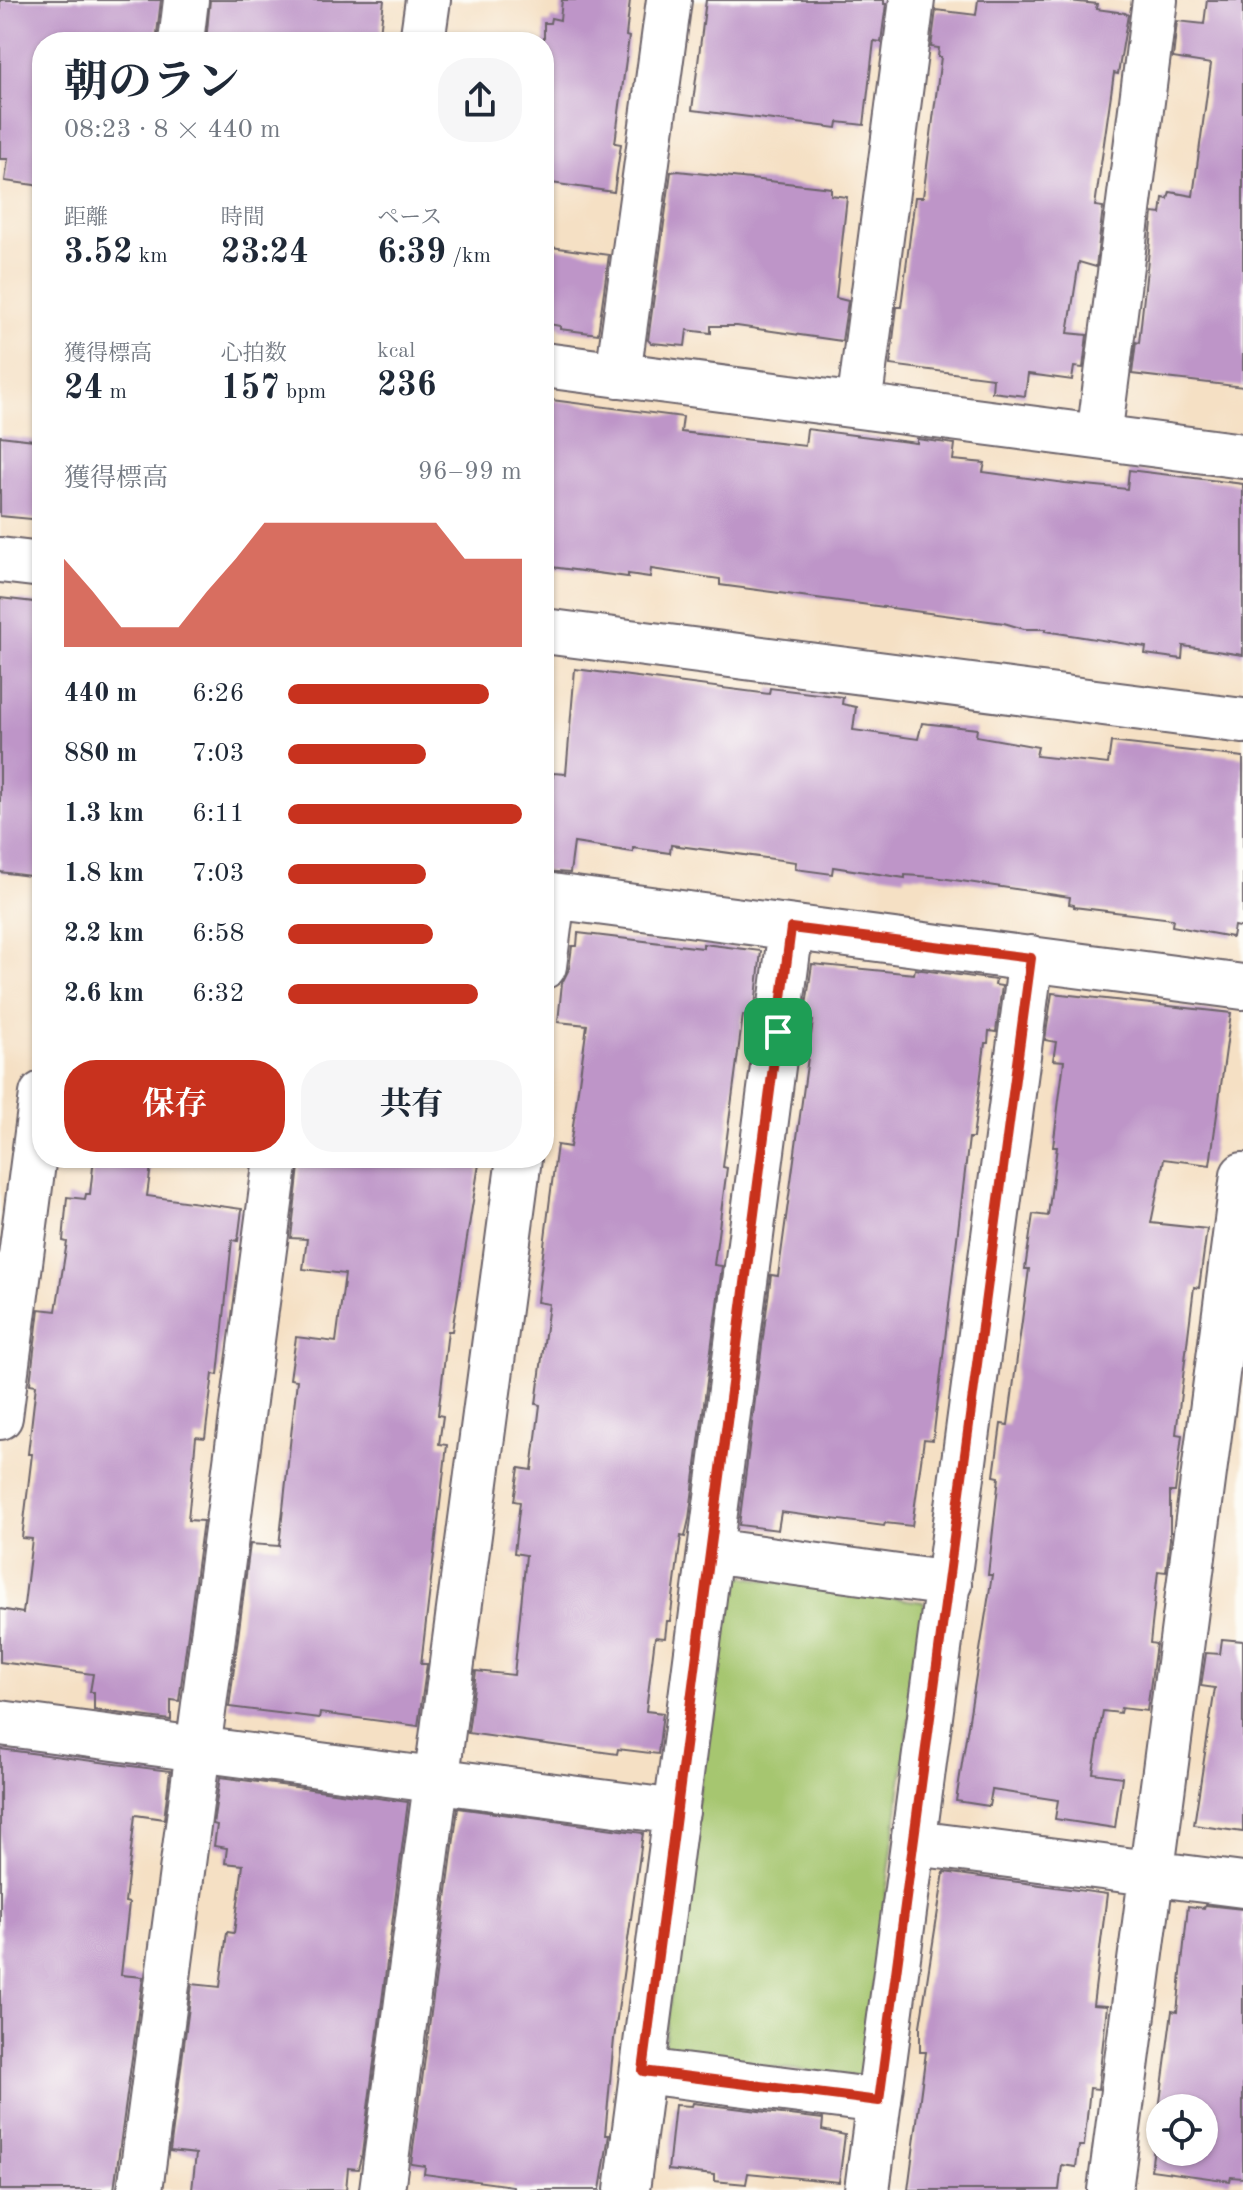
<!DOCTYPE html>
<html lang="ja">
<meta charset="utf-8">
<style>
body{margin:0;font-family:"Old Standard TT","Noto Serif JP",serif;background:#f6f6f7;color:#1f2937;height:100vh;display:flex;flex-direction:column;font-size:30px;white-space:nowrap}
*{box-sizing:border-box;margin:0}
p{font-size:26px;color:#747a83}
.icon{flex:none;width:44px;height:44px;fill:none;stroke:currentColor;stroke-width:2;stroke-linecap:round;stroke-linejoin:round}
.map{position:relative;flex:1;overflow:hidden}
.sheet{position:absolute;left:32px;top:32px;width:522px;height:1136px;display:flex;flex-direction:column;background:#fff;border-radius:32px;box-shadow:0 2px 6px #0004}
.sheet>*{flex:none}
.buttons{position:absolute;left:1146px;top:2094px;display:grid;gap:16px}
.buttons a{display:grid;place-items:center;width:72px;height:72px;border-radius:50%;background:#fff;box-shadow:0 2px 6px #0004;font-size:40px}
.pin{position:absolute;display:grid;place-items:center;width:68px;height:68px;color:#fff;margin:-34px;border-radius:16px;box-shadow:0 4px 12px #0006}
.round{display:grid;place-items:center;flex:none;width:84px;height:84px;border-radius:32px;background:#f6f6f7}
.summary{display:flex;align-items:center;justify-content:space-between;height:136px;padding:0 32px}
h1{font-size:44px;font-weight:700;line-height:60px}
.figures{display:grid;grid-template-columns:repeat(3,1fr);gap:12px;height:136px;padding:8px 32px}
.figures div{display:grid;align-content:center}
.figures b{font-size:34px;font-weight:700}
.figures small{font-size:22px;font-weight:400}
.figures p{font-size:22px}
.chart{height:224px;padding:16px 32px}
.chart p{display:flex;justify-content:space-between}
.chart svg{width:100%;height:144px;margin-top:8px;fill:#c8321e;opacity:.7}
.primary-button{display:flex;gap:16px;margin-top:auto;padding:16px 32px}
.primary-button a{flex:1;height:92px;border-radius:32px;background:#c8321e;color:#fff;font-size:32px;font-weight:700;line-height:92px;text-align:center}
.primary-button a+a{background:#f6f6f7;color:#1f2937}
ul{padding:0 32px;list-style:none;font-size:26px}
li{display:grid;grid-template-columns:128px 96px 1fr;align-items:center;height:60px}
li i{height:20px;border-radius:10px;background:#c8321e}
.map>svg:first-child{display:block}
.green{fill:#a6c66f;stroke:#647455;stroke-width:2}
.building{fill:#be95c8;fill-rule:evenodd}
.lines{fill:none;stroke-linecap:round;stroke-linejoin:round}
.minor-casing{stroke:#6c646b;stroke-width:48}
.minor{stroke:#fff;stroke-width:44}
.route-casing{stroke:#fff;stroke-width:16}
.route{stroke:#c8321e;stroke-width:10}
</style>
<div class="map">
<svg width="1243" height="2190" viewBox="0 0 1243 2190">
<rect width="100%" height="100%" fill="#fdfcf7"/>
<filter id="ink" filterUnits="userSpaceOnUse"><feTurbulence type="fractalNoise" baseFrequency=".0125" numOctaves="2"/><feDisplacementMap in="SourceGraphic" scale="16" xChannelSelector="R" yChannelSelector="G"/><feConvolveMatrix kernelMatrix="1 2 1 2 8 2 1 2 1" color-interpolation-filters="sRGB"/></filter>
<filter id="wash" filterUnits="userSpaceOnUse"><feTurbulence type="fractalNoise" baseFrequency=".006" numOctaves="4" result="noise"/><feDisplacementMap in="SourceGraphic" scale="32" xChannelSelector="R" yChannelSelector="G"/><feGaussianBlur stdDeviation="1.8" result="paint"/><feColorMatrix in="noise" values="0 0 0 0 0 0 0 0 0 0 0 0 0 0 0 0 0 1.4 0 .05"/><feComposite in="paint" operator="in"/></filter>
<g filter="url(#wash)">
<rect width="100%" height="100%" fill="#f5e0c4"/>
<path class="green" d="M731,1575l192,27 2,4 -64,471 -193,-21 -4,-11 64,-468z"/>
<g id="blocks">
<path class="building" d="M0,0h161l-5,42h-114v144l-37,-5 3,-22h-8z
M210,0h174l-5,42h-173z
M562,0h68l-4,36 3,1 -14,106 6,1 -7,48 -70,-10v-159h6l1,-5 9,2z
M706,0h178v4h2l-5,38 -7,-1 -10,84 -26,-3 -1,6 -145,-18z
M978,0h82l37,4 -1,5 29,4 3,2 -10,59 -4,-1 -19,133 8,1 -7,60 -17,-5 -11,71 19,2 -4,33 -9,-1 -2,13 -44,-6 -3,22 -33,-4 1,-14 -103,-13 7,-58h4l14,-110h8l18,-140h-3l1,-9 -8,-1 5,-37 40,5z
M1207,0h36v387l-111,-13 4,-32 3,1 14,-130 8,1 2,-16 5,1 2,-7 23,4 18,-132 -38,-6 4,-37 27,3z
M678,171l153,17v7l16,2 -11,101 12,3 -6,40 -105,-15h-26v7l-24,-3 -2,16 -34,-3 -3,-3 23,-168z
M544,246l65,9 -11,79 -38,-5v-3l-16,-3z
M544,399l139,18 -2,15 124,14 2,-17 110,14v-4l38,5 -2,16 32,3 -2,9 82,11 62,6 2,-19 114,14v171l-60,-9 -1,13 -37,-5 1,-7 -101,-16 1,-2h-22l-20,-6 -284,-38v-6l-69,-10 -1,8 -22,-3v3l-84,-11z
M0,436l42,5 -3,29 3,1v49l-42,-4z
M0,598l42,5v233l-4,41 -38,-5z
M575,669l194,25 1,-6 73,9 -1,7 14,3 -3,23 65,9 4,-16 55,6 -1,7 62,11 -2,9 72,8 3,-22 132,15v171l-9,-2 -2,11 -60,-11 1,-7 -99,-12v-2l-5,-1 1,-7 -136,-20 -29,-2v3l-72,-11 -1,7 -37,-5 1,-7 -125,-17 -1,8 -37,-5v4l-59,-9 -4,30 -26,-2v-95l9,1v-4l13,1z
M578,933l125,15v-4l58,7 -7,65 -11,-1 -20,152 4,1 -13,97 8,1 -33,253 -4,18 -4,-1 -11,85h-3l-2,17 -10,-1 -9,74 17,2 -5,41 -40,-5 -1,5 -149,-21 8,-62 38,4 12,-120 -12,-2 6,-51 -6,-1 5,-33 13,2 8,-65 -4,-1 13,-100 -12,-2 13,-104 7,-53 13,2 17,-122 -29,-3 4,-39 7,-14 3,-23h5z
M812,964l102,10 1,-5 81,11 -1,5 7,1 -6,46 -7,-1 -1,12h-3l-12,95h-4l-36,302 -9,-1 -12,87 -27,-3 -1,3 -103,-14 -3,18 -39,-5 32,-250 7,1 35,-255 -9,-1z
M1052,993l179,20 -21,152 -46,-6 -13,64 56,6 -8,59 -5,-1 -18,147 6,1 -7,57h-5v47l-4,33 -8,-1 -8,72 6,1 -9,67 -26,-3 -1,5 -17,-2 -10,62 29,4 -7,51 -60,-9 3,-19 -66,-10 -3,16 -33,-5 36,-226h-4l11,-98 -5,-1 7,-52 7,1 21,-156h-4l8,-55 15,2 9,-69h-4l11,-86 -11,-1 3,-18 -11,-2z
M94,1158h58l-5,38 95,13 -4,32 -6,-1 -14,135 -5,-1 -8,64 -9,-1 -8,83 15,1 -24,180 -8,-1v20l-77,-10v-18h-4l3,-18 -93,-12v-53l23,4 9,-74 -10,-1 10,-84h-4l8,-69 -6,-1 9,-75 17,2 11,-69 -4,-1 4,-44 18,2 1,-5h4z
M300,1158h180l-28,173h-4l-10,84 5,1 -4,28 8,1 -26,219h6l-9,62 -98,-13 -1,5 -90,-11 21,-163 29,2 18,-166 -7,-1 6,-42 40,5 9,-68 -42,-5 4,-30 -16,-1z
M1222,1639l21,2v191l-49,-7 21,-137 -14,-2 5,-33 14,1z
M0,1749l170,22 -6,48 -29,-4 -10,87 4,1 -8,72 22,2 -29,213h-114z
M220,1777l188,25 -46,352 -4,15 -10,-1 -2,22h-154l4,-36 -26,-3 22,-167 28,3 7,-55 7,1 9,-68 -18,-2 2,-15 -13,-2 3,-21 -4,-1z
M458,1808l185,25 -29,206 -9,96h4l-9,55h-87v-4l-89,-12 1,-8 -14,-2z
M944,1872l163,22 -14,111 14,1 -9,83 -8,-1 -6,58h-5l-3,21 -14,-2 -3,25h-151l18,-138h-6v-26z
M1205,1905l38,4v269l-12,-1 -1,4 -79,-11 21,-159 5,1 11,-106 16,2zM1160,2108h44v44h-44z
M693,2103l130,16 -1,11 23,5 -6,47 -91,-9 -2,11 -32,-3v-6l-46,-5 7,-65 17,1z"/>
</g>
</g>
<g filter="url(#ink)">
<use href="#blocks" fill-opacity="0" stroke="#6c646b" stroke-width="2"/>
<g class="lines">
<g class="minor-casing">
<path id="minor" d="M181,42l5,-42
M422,42l6,-42
M544,365l699,91
M618,375l51,-375
M859,406l53,-406
M1099,437l56,-437
M0,560l42,5
M544,631l699,90
M544,895l699,92
M544,966l9,-70
M0,1417l42,-323
M710,1551l239,33
M0,1723l677,89
M915,1843l328,42
M643,2071l236,30
M140,2190l136,-1032
M382,2190l137,-1032
M627,2190l164,-1262
M867,2190l164,-1232
M1110,2190l133,-1015"/>
</g>
<use href="#minor" class="minor"/>
</g>
</g>
<g class="lines" filter="url(#ink)">
<g class="route-casing">
<path id="route" d="M791,928l240,30 -152,1143 -236,-30z"/>
</g>
<use href="#route" class="route"/>
</g>
</svg>
<div class="buttons">
<a><svg class="icon" aria-label="locate" viewBox="0 0 24 24"><circle cx="12" cy="12" r="6"/><path d="M12 2v4M12 18v4M2 12h4M18 12h4"/></svg></a>
</div>
<div class="pin" style="left:778px;top:1032px;background:#1e9e55"><svg class="icon" aria-label="arrive" viewBox="0 0 24 24"><path d="M6 21V4h12l-3 4 3 4H6"/></svg></div>
<section class="sheet">
<div class="summary"><div><h1>朝のラン</h1><p>08:23 · 8 × 440 m</p></div><a class="round"><svg class="icon" aria-label="share" viewBox="0 0 24 24"><path d="M12 15V3M7 8l5-5 5 5M5 13v7h14v-7"/></svg></a></div>
<div class="figures">
<div><p>距離</p><b>3.52<small> km</small></b></div>
<div><p>時間</p><b>23:24</b></div>
<div><p>ペース</p><b>6:39<small> /km</small></b></div>
</div>
<div class="figures">
<div><p>獲得標高</p><b>24<small> m</small></b></div>
<div><p>心拍数</p><b>157<small> bpm</small></b></div>
<div><p>kcal</p><b>236</b></div>
</div>
<div class="chart"><p><span>獲得標高</span>96–99 m</p>
<svg viewBox="0 0 160 44" preserveAspectRatio="none"><path d="M0 44V17L10 27L20 38L30 38L40 38L50 27L60 17L70 6L80 6L90 6L100 6L110 6L120 6L130 6L140 17L150 17L160 17V44z"/></svg>
</div>
<ul>
<li><b>440 m</b>6:26<i style="width:86%"></i></li>
<li><b>880 m</b>7:03<i style="width:59%"></i></li>
<li><b>1.3 km</b>6:11<i style="width:100%"></i></li>
<li><b>1.8 km</b>7:03<i style="width:59%"></i></li>
<li><b>2.2 km</b>6:58<i style="width:62%"></i></li>
<li><b>2.6 km</b>6:32<i style="width:81%"></i></li>
</ul>
<div class="primary-button"><a>保存</a><a>共有</a></div>
</section>
</div>
